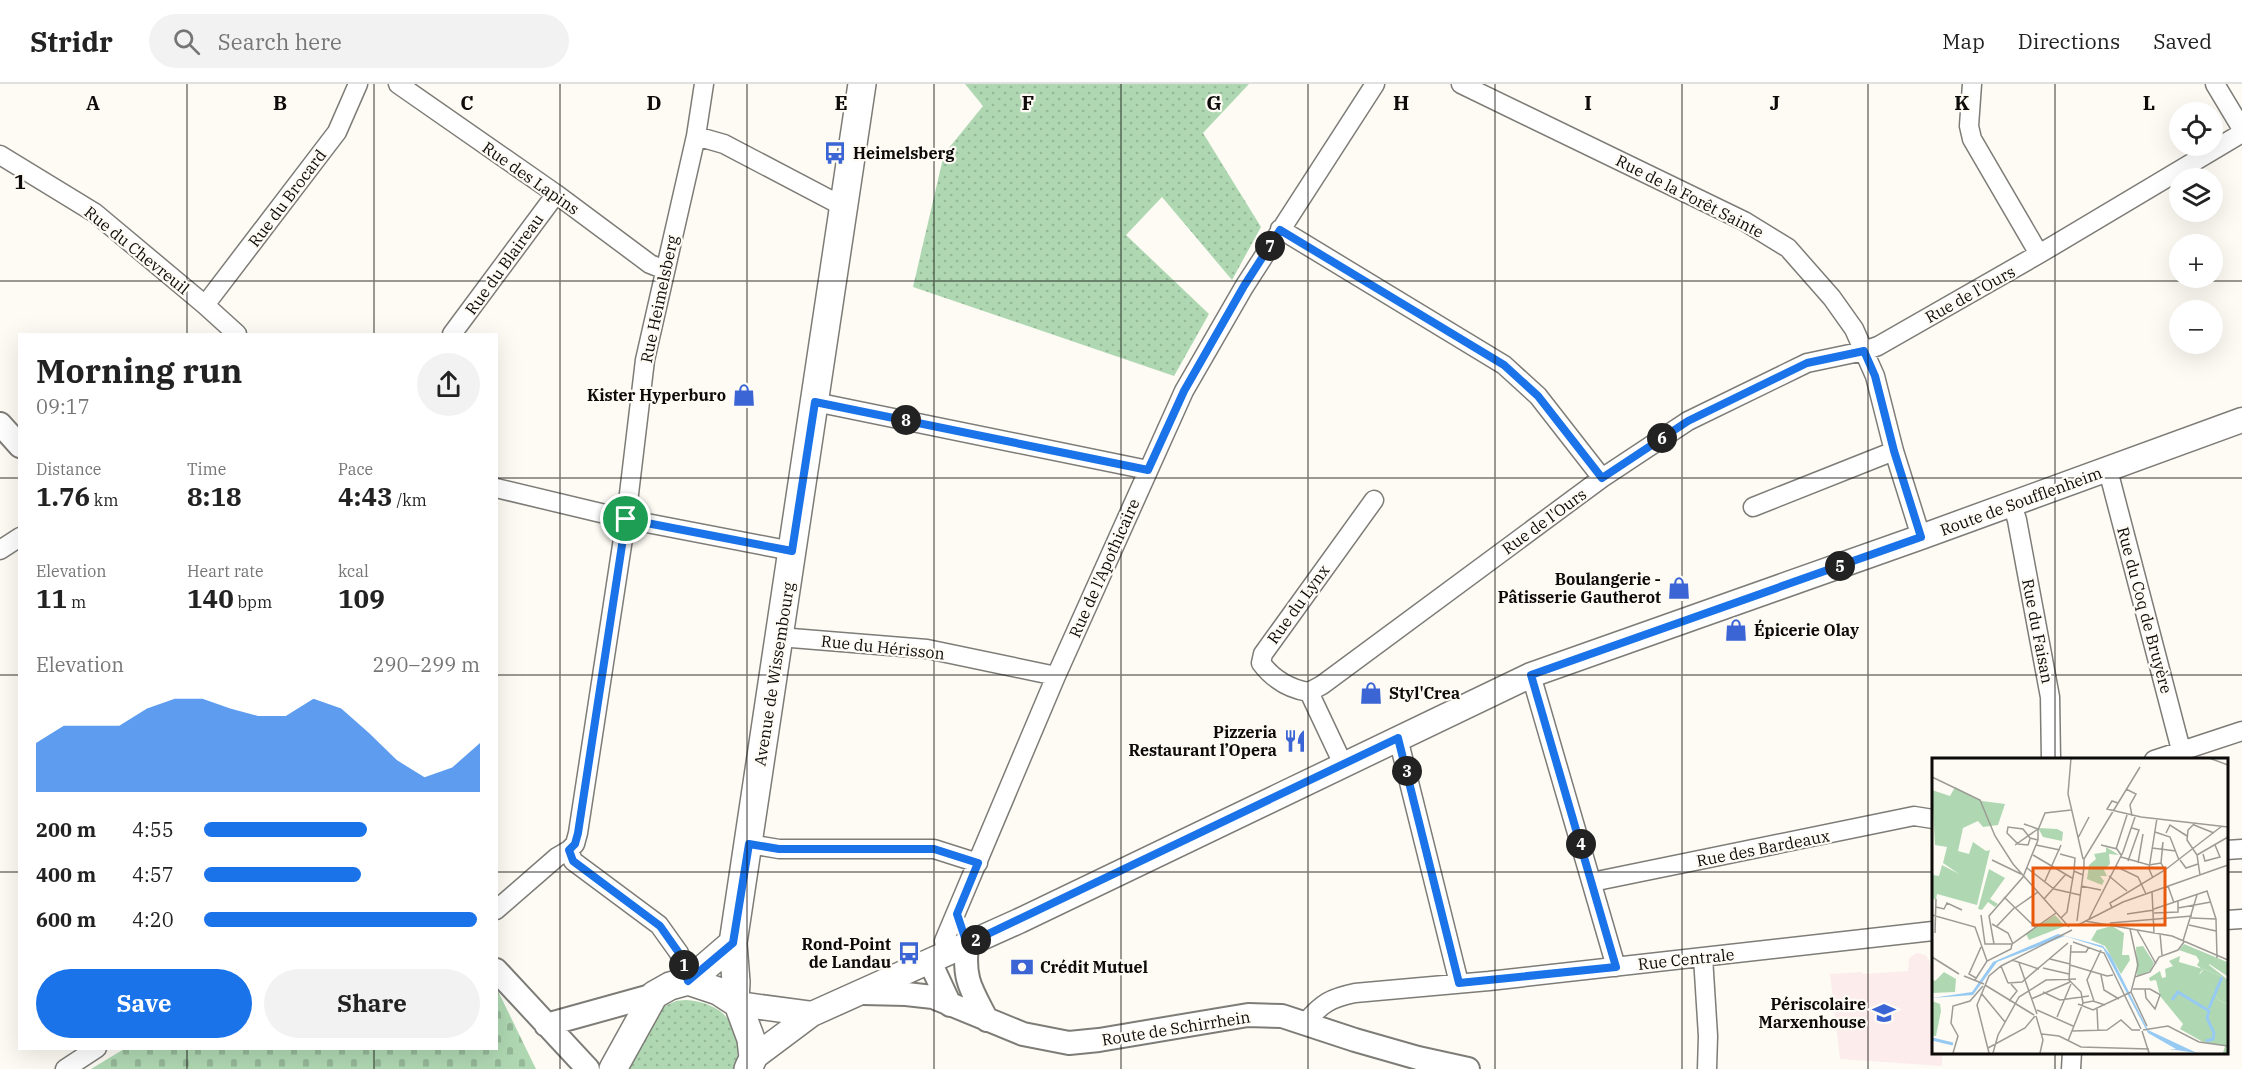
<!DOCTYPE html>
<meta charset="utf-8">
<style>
body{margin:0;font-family:"IBM Plex Serif",serif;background:#f2f2f2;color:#222;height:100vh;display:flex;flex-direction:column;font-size:22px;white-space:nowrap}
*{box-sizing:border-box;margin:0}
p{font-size:20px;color:#767676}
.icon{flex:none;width:33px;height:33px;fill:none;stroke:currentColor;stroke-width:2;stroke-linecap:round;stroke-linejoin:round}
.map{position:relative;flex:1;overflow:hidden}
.sheet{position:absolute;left:18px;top:249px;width:480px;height:717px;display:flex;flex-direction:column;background:#fff;border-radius:0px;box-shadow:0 6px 24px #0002}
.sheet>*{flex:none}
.tools{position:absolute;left:2169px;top:18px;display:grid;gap:12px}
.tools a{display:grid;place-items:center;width:54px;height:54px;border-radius:50%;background:#fff;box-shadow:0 6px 24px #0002;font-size:30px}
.pin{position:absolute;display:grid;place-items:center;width:51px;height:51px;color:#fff;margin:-26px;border:3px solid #fff;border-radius:50%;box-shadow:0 2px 6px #0007}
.km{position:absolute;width:30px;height:30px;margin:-15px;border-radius:50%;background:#222;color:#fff;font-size:16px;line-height:30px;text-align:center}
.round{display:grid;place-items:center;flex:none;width:63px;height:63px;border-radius:32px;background:#f2f2f2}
.overview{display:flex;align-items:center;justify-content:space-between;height:102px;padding:0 18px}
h1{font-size:33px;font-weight:800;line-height:45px}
.stats{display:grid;grid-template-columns:repeat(3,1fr);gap:9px;height:102px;padding:6px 18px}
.stats div{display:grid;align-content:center}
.stats b{font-size:26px;font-weight:800}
.stats small{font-size:16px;font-weight:400}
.stats p{font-size:16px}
.chart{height:168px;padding:12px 18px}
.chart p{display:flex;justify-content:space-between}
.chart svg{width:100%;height:108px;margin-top:6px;fill:#1a73e8;opacity:.7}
.button{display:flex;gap:12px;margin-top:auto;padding:12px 18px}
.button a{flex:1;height:69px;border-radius:36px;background:#1a73e8;color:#fff;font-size:24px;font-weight:800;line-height:69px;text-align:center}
.button a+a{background:#f2f2f2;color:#222}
ul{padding:0 18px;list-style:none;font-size:20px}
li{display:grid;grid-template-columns:96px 72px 1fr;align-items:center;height:45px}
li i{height:15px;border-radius:8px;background:#1a73e8}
header{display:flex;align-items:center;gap:36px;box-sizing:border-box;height:84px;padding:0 30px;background:#fff;border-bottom:2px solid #e0e0e0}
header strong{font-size:28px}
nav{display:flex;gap:33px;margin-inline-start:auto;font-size:21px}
.search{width:420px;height:54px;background:#f2f2f2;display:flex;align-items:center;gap:15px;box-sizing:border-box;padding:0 21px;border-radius:33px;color:#767676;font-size:22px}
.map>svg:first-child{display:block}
.education{fill:#fdecec}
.grass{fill:url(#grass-dots)}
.cemetery{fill:url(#cemetery-stones)}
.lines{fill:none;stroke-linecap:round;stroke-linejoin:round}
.minor-casing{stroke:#7e7c77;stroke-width:21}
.tertiary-casing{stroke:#7e7c77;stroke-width:26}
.secondary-casing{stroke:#7e7c77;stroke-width:27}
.primary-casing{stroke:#7e7c77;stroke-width:30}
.minor{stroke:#fff;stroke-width:18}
.tertiary{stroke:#fff;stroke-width:22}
.secondary{stroke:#fff;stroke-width:24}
.primary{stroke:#fff;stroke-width:27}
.route-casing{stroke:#fff;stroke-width:12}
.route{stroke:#1a73e8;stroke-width:8}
.grid{fill:none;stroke:#0c0b09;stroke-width:1.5;stroke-opacity:0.55}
.labels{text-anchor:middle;stroke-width:4.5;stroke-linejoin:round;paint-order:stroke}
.poi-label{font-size:16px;font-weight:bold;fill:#0c0b09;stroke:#fdfbf4;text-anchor:end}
.street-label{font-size:16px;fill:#0c0b09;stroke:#fdfbf4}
.inset-river{fill:none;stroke:#97caf3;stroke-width:3}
.inset-road{fill:none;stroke:#9d9b96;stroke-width:1.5}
.view{fill:#e8590c;fill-opacity:0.15;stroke:#e8590c;stroke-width:3}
.inset-edge{fill:none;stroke:#0c0b09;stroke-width:3}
.grid-label{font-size:20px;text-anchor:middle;font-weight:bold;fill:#0c0b09;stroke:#fdfbf4;stroke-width:4.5;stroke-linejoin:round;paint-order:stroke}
</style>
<header>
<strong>Stridr</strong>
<div class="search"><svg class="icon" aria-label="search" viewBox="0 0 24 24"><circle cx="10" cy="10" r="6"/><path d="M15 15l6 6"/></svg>Search here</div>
<nav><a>Map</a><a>Directions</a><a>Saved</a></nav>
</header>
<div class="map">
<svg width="2242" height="985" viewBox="0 0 2242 985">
<defs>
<pattern id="grass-dots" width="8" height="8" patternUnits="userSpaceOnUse" patternTransform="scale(1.5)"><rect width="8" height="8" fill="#afd8b2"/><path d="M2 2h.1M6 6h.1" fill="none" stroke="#95b898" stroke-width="1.8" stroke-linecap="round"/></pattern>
<pattern id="cemetery-stones" width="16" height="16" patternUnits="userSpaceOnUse" patternTransform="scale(1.5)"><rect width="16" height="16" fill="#afd8b2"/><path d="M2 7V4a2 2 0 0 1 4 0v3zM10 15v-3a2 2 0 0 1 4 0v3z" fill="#95b898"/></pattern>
</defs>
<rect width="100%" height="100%" fill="#fdfbf4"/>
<path class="education" d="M1917,869l8,2 4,5 1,6h3v86l9,1v13l-102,-7 -10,-85 32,-2 1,2 45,-3 1,-13z"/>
<path class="grass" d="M965,0h284l-46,49 58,94 -29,53 -70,-83 -36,38 83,79 -35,62 -261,-89 31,-133 39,-48z
M685,916c41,2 61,30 50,69h-108l34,-61 15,-7z"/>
<path class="cemetery" d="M497,905l39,80h-445l33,-20 372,-1z"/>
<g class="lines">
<g class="minor-casing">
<path id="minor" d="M398,0l158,110 94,70 15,6
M1461,0l283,137 44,27 44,50 22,31 21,47 19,75 27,86
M1972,0l-3,42 3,13 67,115
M2215,0l27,45
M696,52l8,-52
M0,71l95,58 110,92 32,29
M1280,145l224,136 34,31 64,82
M205,221l132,-173 21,-48
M452,250l104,-140
M815,318l333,68
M2108,386l73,280
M496,404l130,31 166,32
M2012,420l5,16 33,177 1,63
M1753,423l141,-56
M0,466l20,-13
M779,553l148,12 129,27
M1531,591l85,292
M1309,608c-19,-3 -36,-13 -48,-29l2,-9 111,-154
M1398,654l61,245
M2154,676l88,-29
M1343,680l-34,-72 13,-7 280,-207 86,-57 119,-58 57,-12 14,-5 161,-92 203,-121
M749,760l30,5h155l44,14
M569,766l4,11 86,64 20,28 9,28
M2226,766l16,-1
M1592,798l322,-66 19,3
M496,826l61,-53 12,-7 6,-6 3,-11 48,-314 19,-159 51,-224 28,8 120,63
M2226,836l16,-1
M946,870l-2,-13 112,-265 128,-285 60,-104 131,-203
M1703,873l5,79 -1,33
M1306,938c16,-19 25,-24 49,-29l134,-12 444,-50
M65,985l32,-21
M2071,985l1,-17"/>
</g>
<g class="tertiary-casing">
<path id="tertiary" d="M0,340l20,22
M967,860c-4,36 4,45 20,76
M930,878l20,43
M496,886l92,99
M863,909l43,1 27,3 90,37 46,9 30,-3 149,-25 34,1 73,24 63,18 50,11
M546,941l108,-30"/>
</g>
<g class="secondary-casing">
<path id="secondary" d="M738,920l74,10
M753,974l59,-44 207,-93 512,-246 390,-138 321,-117"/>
</g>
<g class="primary-casing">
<path id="primary" d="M689,897l44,-38
M735,917l1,-19 -3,-39 129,-859
M613,985l41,-74 16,-9 18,-5 30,10 20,13 13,35 2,19 -5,11"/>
</g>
<use href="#minor" class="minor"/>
<use href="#tertiary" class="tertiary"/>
<use href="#secondary" class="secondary"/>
<use href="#primary" class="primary"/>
</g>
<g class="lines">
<g class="route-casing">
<path id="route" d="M1280,146l224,135 34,31 64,82 86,-57 119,-58 57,-12 11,25 19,75 27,86 -390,138 85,292 -157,16 -61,-245 -431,206 -10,-30 21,-51 -44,-14h-155l-30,-5 -16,99 -45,38 -9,-28 -19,-27 -87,-65 -4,-11 6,-6 3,-11 48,-314 166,32 23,-149 333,68 36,-79 60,-105z"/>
</g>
<use href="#route" class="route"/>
</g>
<path class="grid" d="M187,0v250M374,0v250M560,0v985M747,0v985M934,0v985M1121,0v985M1308,0v985M1495,0v985M1682,0v985M1868,0v985M2055,0v676M0,197h2242M0,394h20M496,394h1746M0,591h20M496,591h1746M0,788h20M496,788h1437M2226,788h16M187,964v21M374,964v21M2055,968v17"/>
<defs>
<g id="bus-bare" transform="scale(1.8)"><path d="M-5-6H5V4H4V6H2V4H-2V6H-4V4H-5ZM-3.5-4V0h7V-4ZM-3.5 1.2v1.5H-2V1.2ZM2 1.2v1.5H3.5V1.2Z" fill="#3b64d5" stroke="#fdfbf4" stroke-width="2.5" paint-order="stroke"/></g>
<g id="shop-bare" transform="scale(1.8)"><path d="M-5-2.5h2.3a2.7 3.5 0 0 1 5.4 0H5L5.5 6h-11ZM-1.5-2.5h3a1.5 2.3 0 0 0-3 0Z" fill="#3b64d5" stroke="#fdfbf4" stroke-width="2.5" paint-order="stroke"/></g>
<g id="restaurant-bare" transform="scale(1.8)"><path d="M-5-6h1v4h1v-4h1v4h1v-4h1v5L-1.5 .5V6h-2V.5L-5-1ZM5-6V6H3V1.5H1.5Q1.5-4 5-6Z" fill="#3b64d5" stroke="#fdfbf4" stroke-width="2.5" paint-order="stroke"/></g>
<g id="bank-bare" transform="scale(1.8)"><path d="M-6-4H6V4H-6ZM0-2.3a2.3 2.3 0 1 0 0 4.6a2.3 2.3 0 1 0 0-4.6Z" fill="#3b64d5" stroke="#fdfbf4" stroke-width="2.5" paint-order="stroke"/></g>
<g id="school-bare" transform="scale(1.8)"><path d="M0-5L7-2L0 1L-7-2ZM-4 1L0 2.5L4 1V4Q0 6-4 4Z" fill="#3b64d5" stroke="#fdfbf4" stroke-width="2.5" paint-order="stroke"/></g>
</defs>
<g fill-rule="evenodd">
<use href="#bus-bare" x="835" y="69"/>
<use href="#shop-bare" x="744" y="311"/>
<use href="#shop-bare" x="1679" y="504"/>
<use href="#shop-bare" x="1736" y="546"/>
<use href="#shop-bare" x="1371" y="609"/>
<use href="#restaurant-bare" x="1295" y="657"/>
<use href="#bus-bare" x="909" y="869"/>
<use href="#bank-bare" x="1022" y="883"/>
<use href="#school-bare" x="1884" y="929"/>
</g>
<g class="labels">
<g class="poi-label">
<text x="853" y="75" text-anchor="start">Heimelsberg</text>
<text x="726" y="317">Kister Hyperburo</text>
<text x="1661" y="501">Boulangerie -<tspan x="1661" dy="18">Pâtisserie Gautherot</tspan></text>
<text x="1754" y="552" text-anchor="start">Épicerie Olay</text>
<text x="1389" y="615" text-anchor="start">Styl'Crea</text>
<text x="1277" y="654">Pizzeria<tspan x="1277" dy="18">Restaurant l’Opera</tspan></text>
<text x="891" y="866">Rond-Point<tspan x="891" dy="18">de Landau</tspan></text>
<text x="1040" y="889" text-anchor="start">Crédit Mutuel</text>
<text x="1866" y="926">Périscolaire<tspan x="1866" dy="18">Marxenhouse</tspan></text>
</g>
<g class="street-label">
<text transform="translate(531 94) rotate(35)" y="6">Rue des Lapins</text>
<text transform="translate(1690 112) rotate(27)" y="6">Rue de la Forêt Sainte</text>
<text transform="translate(287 114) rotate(-53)" y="6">Rue du Brocard</text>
<text transform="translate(137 166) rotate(39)" y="6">Rue du Chevreuil</text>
<text transform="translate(504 180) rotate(-54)" y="6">Rue du Blaireau</text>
<text transform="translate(1970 210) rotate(-29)" y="6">Rue de l'Ours</text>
<text transform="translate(659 215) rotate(-78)" y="6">Rue Heimelsberg</text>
<text transform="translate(2021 417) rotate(-20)" y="6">Route de Soufflenheim</text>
<text transform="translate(1544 437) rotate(-36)" y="6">Rue de l'Ours</text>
<text transform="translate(1104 484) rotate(-66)" y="6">Rue de l'Apothicaire</text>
<text transform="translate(1298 520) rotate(-54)" y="6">Rue du Lynx</text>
<text transform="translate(2145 526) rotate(75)" y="6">Rue du Coq de Bruyère</text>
<text transform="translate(2038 547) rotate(79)" y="6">Rue du Faisan</text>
<text transform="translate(883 563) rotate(6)" y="6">Rue du Hérisson</text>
<text transform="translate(774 590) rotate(-81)" y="6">Avenue de Wissembourg</text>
<text transform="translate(1763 764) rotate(-11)" y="6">Rue des Bardeaux</text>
<text transform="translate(1686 875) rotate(-6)" y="6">Rue Centrale</text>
<text transform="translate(1176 944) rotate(-9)" y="6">Route de Schirrhein</text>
</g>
</g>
<g transform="translate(1932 674)">
<rect width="296" height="296" fill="#fdfbf4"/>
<path d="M23,29l27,14 23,3 -7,21 -15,2 -5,-6 -15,7 -5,23 11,3 4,-12 13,9 4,-1 -13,55 -40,-11 -1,6 -4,-2v-23l7,1 3,-11 17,9 -16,-11 4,-16 -12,-2 -3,-55 18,6zM106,70l19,1 6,3 -1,9 -19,-4zM174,89l13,8 -10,-1 1,10 -6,6 3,6h-7l4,5 -2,4 -15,-6 2,-14 7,-6 -2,-5 12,-2zM57,111l16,9 -15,21 8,5 -3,3 -7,-5 -6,8 -4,-1zM180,168l12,7 -2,22h7l1,5 -9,14 -16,-28 -14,-6 6,-10zM252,186l43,18v14l-28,-19 -20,-7zM248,198l-1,6 24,7 -8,10 11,1 13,20 8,4v49h-4l2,-7 -22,-4 -23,-13 3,-5 -23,-28 -4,-16 -6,1 -1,-3 11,-7 2,7 4,-1 -1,-8 8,-3 -4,-5zM12,214l12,7 -1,13 -23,1v-14l3,2z" fill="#afd8b2"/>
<path d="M261,192l18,9 -2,6 18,14 -23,-10z" fill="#afd8b2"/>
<path d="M123,157l10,11 -36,14 -3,-6zM211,188l11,17 -4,8 -13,5 -1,-29z" fill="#afd8b2"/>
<path d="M268,202l4,9 23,10v25l-8,-4 -13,-19 -3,3 -14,-5 4,-9 7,4 3,-4 -6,-5zM0,243l8,3 1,7 -5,25h-4z" fill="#afd8b2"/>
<path d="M126,176l45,12 8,10 37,74 49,23 -28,-4h7l-28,-16 -45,-85 -38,-12 -68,26 -24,33 -41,3 40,-6 21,-30z" fill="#97caf3"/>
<path class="inset-river" d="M240,242l6,-8 31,19 -2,7 7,15 -1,6 -7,2M277,250l13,-31M0,281l21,5"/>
<path class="inset-road" d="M139,0l-3,36 15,65M277,0l19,7M0,19l48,23 15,36 18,28 56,63M194,31l10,5 -6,11 2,11M186,45l-6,-2 -5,8 34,8 87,10M263,65l-7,7 -1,10 10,15 3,20M262,67l20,8M106,72l7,-17 26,-3M223,74l15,5 9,23M234,75l4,-8 17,11M146,80l11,-21M98,81l-2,6 -10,-1 -11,-11 1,-6 15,2 7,9 8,2M83,87l23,-16M104,87l24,5M169,87l16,4 4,6M220,90l24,3M184,91l11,-34M230,91l1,-7 -2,21 4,7M128,96l15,4 -1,13M271,96l2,7 15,-4 -5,-12M101,97l39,23M265,97l31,-18M189,99l28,8 12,-2M60,102l29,14M248,102l6,8 12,-4M196,103l11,-31 -7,-2M206,105l5,-29M183,108l23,11 8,17M152,109v-8l56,-92M95,110l27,21 26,6M177,118l18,15M221,120l-4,-9 8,-51M113,123l16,-36M149,128l20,4M236,128l6,17M220,134l2,41M72,139l31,30M112,141l22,-25M4,149l8,2 3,-6 15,7M83,150l23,-16M180,150l-2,-5 55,-33 57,-44M246,150l33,-6M222,151l53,-18 9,28 1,39M222,155l24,-1v-11M195,156l27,-4M0,157l43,12 12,34M49,157l4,29h27l44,-31M129,160l6,-6 7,-41 9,4M259,160l25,1M157,161l34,-67 12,-35M145,163l7,-54M153,163l87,15 56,24M178,165l82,-7M60,166l16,9 5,11M146,167l45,-23 105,-37M257,167l27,6M65,168l18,-19M198,171l8,36 -7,27M205,172l19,34M3,175l1,-34M228,176l2,21M251,183l14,-46M141,184l31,11 37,76M62,186l-5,-28 34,-39 15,-37v-11l-14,-5M139,194h15l3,-5M0,199l27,17M118,201l20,5M80,202l27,9M87,205l18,51M138,207l37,11 6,-1M69,208l7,17M111,210l26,6M169,217l3,15 15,9M32,218l20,8M203,219l15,-5 9,-15 19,-7 6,-8M44,220l-7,-4 12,-27M43,222l12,-19 24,-12 1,-5M76,225l14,-1 46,-39M53,227l49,30M201,231h17l7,4 3,2 -5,14 -9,-11 -1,-9M111,234l17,8 29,-4M199,234l16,34M49,235l24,29M99,241l39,-17M77,243l8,-10 -6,-7M162,243l-7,-21 14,-30M151,245l10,-2 12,4M146,246l15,6 38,-18M165,251l1,21M105,252l36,16M104,258l7,24 -3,13M125,259l14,-33M211,272l25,-4 31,16 29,4M140,273l35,-1 14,-10 11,10h8M210,273l7,22M110,276l17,2 22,11 68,2M136,283l15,-38 -2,-11 -12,-12 2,-35M56,290l37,-20 10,-12M21,295l5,-17 -7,-13 2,-17 17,-5 13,-15M57,295l-12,-48 12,-29 12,-10 71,-36M61,295l5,-18 21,-38 27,-17 30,-1"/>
<path class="view" d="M101,110h132v57h-132z"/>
<rect width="296" height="296" class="inset-edge"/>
</g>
<g class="grid-label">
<text x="93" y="26">A</text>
<text x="280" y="26">B</text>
<text x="467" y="26">C</text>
<text x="654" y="26">D</text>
<text x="841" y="26">E</text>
<text x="1028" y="26">F</text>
<text x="1214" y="26">G</text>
<text x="1401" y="26">H</text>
<text x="1588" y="26">I</text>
<text x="1775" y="26">J</text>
<text x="1962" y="26">K</text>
<text x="2149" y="26">L</text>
<text x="20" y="105">1</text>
</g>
</svg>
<div class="tools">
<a><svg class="icon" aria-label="locate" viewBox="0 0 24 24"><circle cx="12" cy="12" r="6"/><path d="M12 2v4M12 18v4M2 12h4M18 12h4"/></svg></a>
<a><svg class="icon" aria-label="layers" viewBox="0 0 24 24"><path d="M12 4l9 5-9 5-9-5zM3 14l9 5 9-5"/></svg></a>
<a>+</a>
<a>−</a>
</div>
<div class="pin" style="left:626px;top:435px;background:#1e9e55"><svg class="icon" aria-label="arrive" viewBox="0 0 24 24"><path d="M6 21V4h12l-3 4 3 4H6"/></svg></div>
<b class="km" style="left:684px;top:881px">1</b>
<b class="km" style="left:976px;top:856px">2</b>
<b class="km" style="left:1407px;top:687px">3</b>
<b class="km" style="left:1581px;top:760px">4</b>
<b class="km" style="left:1840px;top:482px">5</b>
<b class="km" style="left:1662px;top:354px">6</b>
<b class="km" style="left:1270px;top:162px">7</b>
<b class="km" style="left:906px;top:336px">8</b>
<section class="sheet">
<div class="overview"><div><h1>Morning run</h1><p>09:17</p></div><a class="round"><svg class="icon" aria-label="share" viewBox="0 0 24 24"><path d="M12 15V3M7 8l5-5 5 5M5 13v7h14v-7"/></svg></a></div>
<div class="stats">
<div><p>Distance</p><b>1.76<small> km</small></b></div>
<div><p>Time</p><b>8:18</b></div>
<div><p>Pace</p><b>4:43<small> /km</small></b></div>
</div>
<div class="stats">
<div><p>Elevation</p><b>11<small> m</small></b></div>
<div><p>Heart rate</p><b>140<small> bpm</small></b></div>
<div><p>kcal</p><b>109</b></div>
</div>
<div class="chart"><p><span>Elevation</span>290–299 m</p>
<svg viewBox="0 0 160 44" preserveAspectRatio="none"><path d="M0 44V24L10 17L20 17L30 17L40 10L50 6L60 6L70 10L80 13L90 13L100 6L110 10L120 20L130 31L140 38L150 34L160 24V44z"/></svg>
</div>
<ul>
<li><b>200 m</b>4:55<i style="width:59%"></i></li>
<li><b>400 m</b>4:57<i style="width:57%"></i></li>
<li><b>600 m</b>4:20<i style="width:99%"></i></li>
</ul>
<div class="button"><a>Save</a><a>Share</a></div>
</section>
</div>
